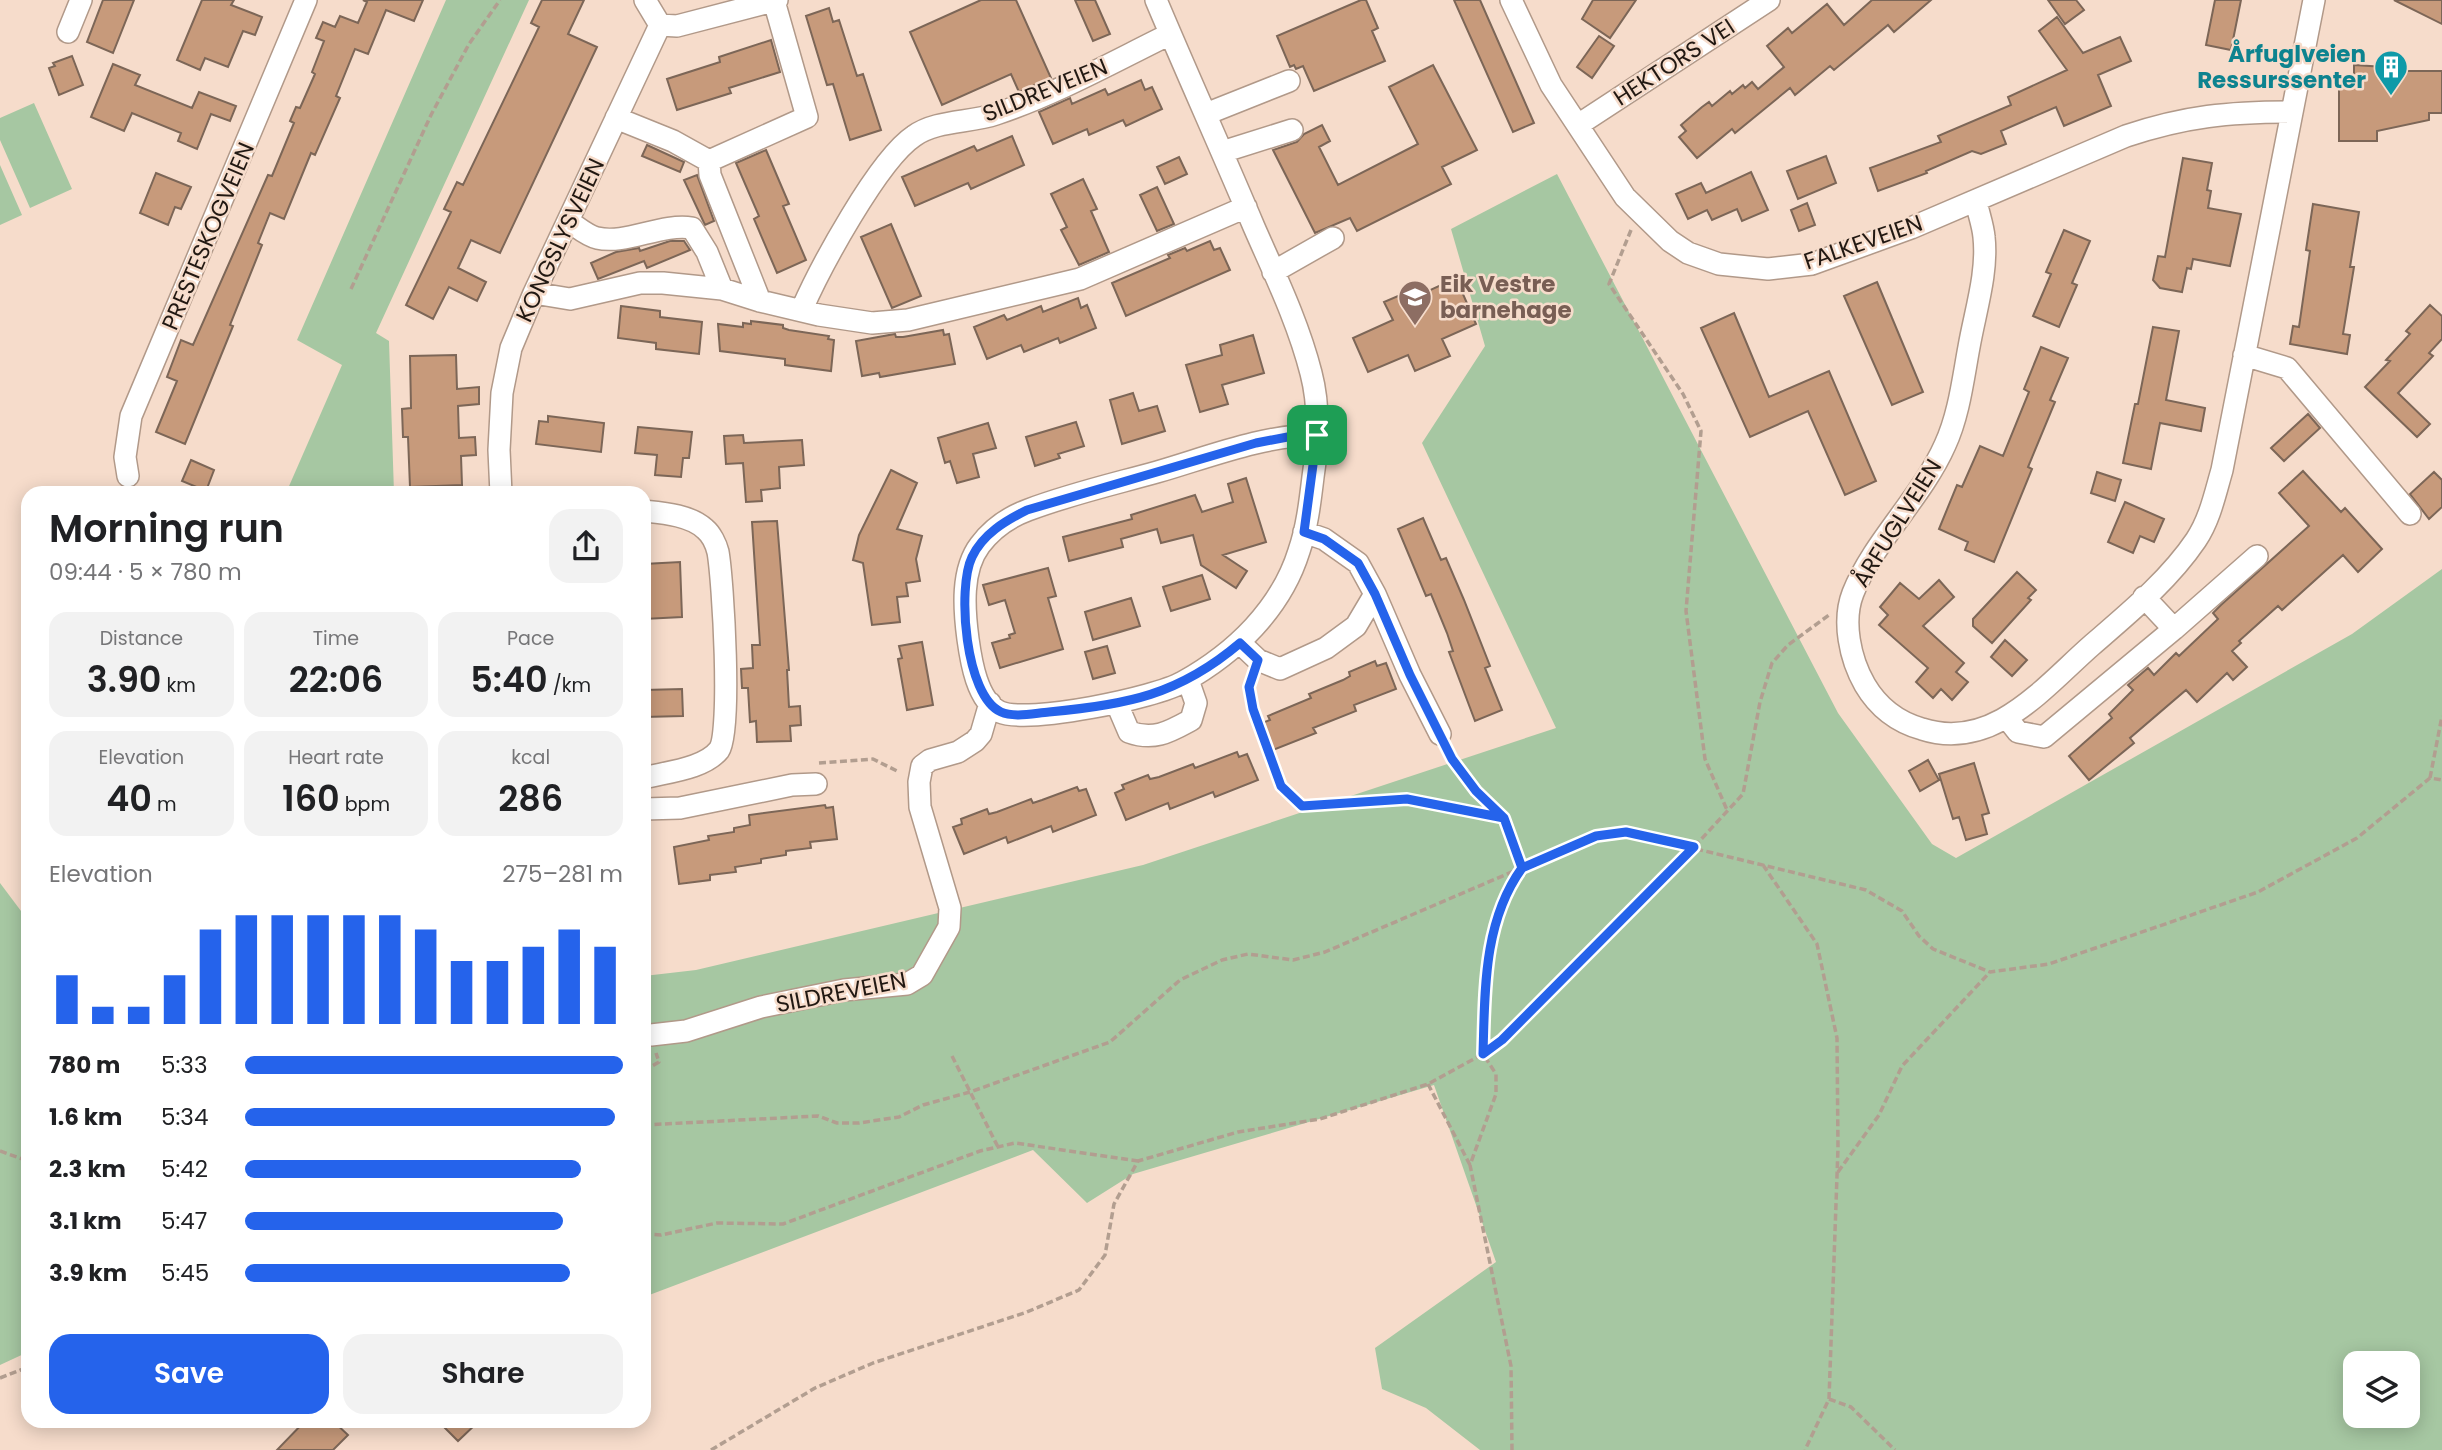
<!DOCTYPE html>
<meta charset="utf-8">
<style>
body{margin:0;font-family:Poppins,sans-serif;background:#f2f2f2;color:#202124;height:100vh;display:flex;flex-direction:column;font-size:26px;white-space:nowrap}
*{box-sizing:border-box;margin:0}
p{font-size:23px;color:#757577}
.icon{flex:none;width:38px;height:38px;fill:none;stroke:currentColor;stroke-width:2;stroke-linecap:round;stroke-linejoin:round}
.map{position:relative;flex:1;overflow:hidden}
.drawer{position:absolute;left:21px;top:486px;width:630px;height:942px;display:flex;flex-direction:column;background:#fff;border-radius:21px;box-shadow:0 4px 18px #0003}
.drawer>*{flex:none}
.fabs{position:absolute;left:2343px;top:1351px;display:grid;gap:14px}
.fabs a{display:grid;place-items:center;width:77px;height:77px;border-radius:14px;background:#fff;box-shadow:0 4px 18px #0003;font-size:35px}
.pin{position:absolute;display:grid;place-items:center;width:60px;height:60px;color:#fff;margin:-30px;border-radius:14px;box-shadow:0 4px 10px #0006}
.round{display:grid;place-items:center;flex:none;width:74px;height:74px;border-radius:21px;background:#f2f2f2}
.headline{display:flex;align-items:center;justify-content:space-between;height:119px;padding:0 28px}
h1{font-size:38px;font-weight:600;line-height:52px}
.figures{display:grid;grid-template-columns:repeat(3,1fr);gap:10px;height:119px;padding:7px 28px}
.figures div{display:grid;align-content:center;border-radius:18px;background:#f2f2f2;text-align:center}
.figures b{font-size:35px;font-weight:600}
.figures small{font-size:19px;font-weight:400}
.figures p{font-size:19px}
.chart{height:196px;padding:14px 28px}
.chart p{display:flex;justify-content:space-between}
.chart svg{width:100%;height:126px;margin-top:7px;stroke:#2563eb;stroke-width:6}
.cta{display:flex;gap:14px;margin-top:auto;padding:14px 28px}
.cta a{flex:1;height:80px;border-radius:21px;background:#2563eb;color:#fff;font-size:28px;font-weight:600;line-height:80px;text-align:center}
.cta a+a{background:#f2f2f2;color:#202124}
ul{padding:0 28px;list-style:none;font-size:23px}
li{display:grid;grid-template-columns:112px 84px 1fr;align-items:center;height:52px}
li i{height:18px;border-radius:9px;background:#2563eb}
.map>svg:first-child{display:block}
.green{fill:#a6c7a2;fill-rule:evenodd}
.building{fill:#c79a7b;stroke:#7c6657;stroke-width:2}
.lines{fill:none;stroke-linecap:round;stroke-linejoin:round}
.minor-casing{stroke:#b19989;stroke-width:24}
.path{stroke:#b29e90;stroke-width:3.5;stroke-dasharray:7 3.5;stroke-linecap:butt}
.minor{stroke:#fff;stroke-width:21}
.route-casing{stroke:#fff;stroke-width:14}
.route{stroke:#2563eb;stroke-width:9}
.labels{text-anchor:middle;stroke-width:5;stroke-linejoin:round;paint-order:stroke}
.culture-label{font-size:23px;font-weight:bold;fill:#0d838f;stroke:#f6dccb;text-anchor:end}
.street-label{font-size:23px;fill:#211812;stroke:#f6dccb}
.education-label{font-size:23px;font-weight:bold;fill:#785e54;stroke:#f6dccb;text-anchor:start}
</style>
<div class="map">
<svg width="2442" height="1450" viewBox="0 0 2442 1450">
<rect width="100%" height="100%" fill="#f6dccb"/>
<path class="green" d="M446,0h83l-153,333 13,8 5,152h-108l56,-128 -45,-25z
M34,103l38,86 -42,19 -30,-68v-22z
M0,165l22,50 -22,10z
M1557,174l281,539 94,131 24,14 396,-224 90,-65v881h-962l-54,-42 -44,-19 -7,-41 121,-86 -62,-177 -301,89 -46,29 -54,-53 -389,147v-321l52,-6 447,-105 413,-137 -134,-285 63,-97 -34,-117zM2356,1363h52v53h-52z
M0,883l21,28 7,-1v442l-28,13z"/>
<path class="building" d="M103,0h31l-21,53 -26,-11z
M202,0h32l-3,5 31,12 -7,18 -12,-4 -15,36 -23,-9 -5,12 -23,-10z
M363,0h60l-9,21 -28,-11 -18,44 -13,-5 -19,47 4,2 -25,57 -4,-2 -27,66 -14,-6 -12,30 4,2 -32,80 3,1 -48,118 -29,-12 21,-51 -10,-4 14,-37 12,5 75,-170 4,1 22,-53 -4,-2 6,-14 4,1 15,-34 -3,-2 12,-31 -8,-3 7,-16 12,5 5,-11 18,7 9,-21z
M542,0h42l-16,34 29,13 -97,206 -29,-13 -13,28 28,14 -9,19 -28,-14 -16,32 -27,-14 45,-93 -7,-3 13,-27 6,3 76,-158 -8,-4z
M981,0h35l35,78 -32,14 -8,-18 -69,31 -32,-73z
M1075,0h20l15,34 -17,7z
M1361,0h5l12,28 -6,3 13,30 -71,30 -11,-25 -7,3 -2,-4 -4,2 -13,-31z
M1454,0h26l54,123 -21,9z
M1593,0h43l-26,38 -28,-19z
M1872,0h59l-37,32 -6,-7 -54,45 -4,-4 -35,29 -5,-7 -55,45 -3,-4 -35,29 -18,-21 7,-6 -5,-6 21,-18 7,-5 3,4 18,-15 2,3 11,-9 2,3 7,-6 6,7 26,-22 -17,-21 21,-18 4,5 35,-29 17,21z
M2048,0h28l8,10 -19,14z
M2215,0h26l-10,50 -25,-5z
M2394,0h48v24z
M829,8l4,14 6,-2 18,56 6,-2 18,56 -31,10 -17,-56 -6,1 -21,-69z
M2057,17l26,36 37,-16 11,24 -33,14 13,31 -47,20 -8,-19 -55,24 5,13 -25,10 -9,-3 -46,20 1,2 -49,18 -8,-23 71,-26 -3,-6 73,-31 -3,-8 59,-27 -28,-39z
M1599,36l15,10 -22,32 -15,-11z
M771,40l9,32 -51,16 2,5 -54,17 -10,-31 53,-17 -1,-5z
M72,56l11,29 -24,10 -10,-27 6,-2 -2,-3z
M113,64l27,11 -5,10 57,23 7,-16 37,14 -6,15 -19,-7 -14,35 -19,-8 3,-8 -49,-20 -8,18 -33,-14z
M1433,65l44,85 -35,17 9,17 -94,47 -7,-13 -35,15 -42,-83 24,-8 7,-8 18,-9 8,16 -11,6 19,38 80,-41 -29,-57z
M2354,65l47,3v3h41v42h-13v7l-52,11v10h-38v-57l15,-1z
M1141,80l4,10 7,-3 10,22 -36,17 -3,-6 -34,15 -2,-6 -34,15 -14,-32 31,-14 2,6 33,-15 3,6z
M1012,136l12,29 -53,24 -3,-6 -53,23 -13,-29 72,-31 3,5z
M647,145l37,17 -4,10 -38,-16z
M766,150l23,54 -6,2 23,54 -29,13 -23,-54 5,-3 -23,-53z
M1826,156l10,27 -38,16 -11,-28z
M1179,157l8,17 -22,10 -8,-17z
M2183,158l29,5 -5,27 4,1 -3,17 33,6 -11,52 -37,-7 -2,10 -4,-1 -5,24 -22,-4 -7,-8 5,-24 7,1z
M1751,172l17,38 -26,11 -5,-12 -25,11 -5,-10 -19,9 -12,-25 25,-11 5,10z
M156,173l35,14 -10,22 -6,-2 -7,18 -28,-12z
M697,175l17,46 -9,4 -21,-45z
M1083,179l14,30 -6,2 18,41 -30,13 -18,-35 6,-3 -16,-33z
M1157,187l17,37 -17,7 -17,-36z
M1807,203l8,22 -16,6 -8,-21z
M2313,204l46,8 -9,55h4l-11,67 7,1 -3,19 -57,-10 3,-18 6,1 11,-76 -4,-1z
M891,224l30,72 -29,12 -31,-71z
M2064,230l26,11 -18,42 5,2 -18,42 -26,-11 18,-42 -5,-2z
M670,241h14l6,9 -43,18 -3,-7 -46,18 -7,-16 25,-11 23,-4 1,3z
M1210,241l4,9 6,-2 10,22 -104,46 -14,-33 58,-25 -2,-3 17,-7 2,3z
M1456,278l20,46 -34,15 8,17 -35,15 -7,-16 -40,17 -15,-34 40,-18 -9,-18 35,-15 3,7z
M1877,282l46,110 -31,13 -48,-109z
M1078,298l3,10 6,-3 9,23 -36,15 -2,-5 -34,14 -3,-7 -34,14 -13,-32 30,-12 3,5 34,-14 2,6z
M2430,305l12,11v23l-13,14 4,3 -35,37 32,31 -13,13 -52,-50 25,-26 -4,-1 24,-26 -4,-3z
M621,306l39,5v6l42,5 -3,32 -43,-5v-6l-38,-5z
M1734,313l35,84 60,-26 47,110 -31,14 -37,-84 -58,26 -49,-109z
M751,321l32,4v3l6,2 40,6 -1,3 6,1 -3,31 -46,-6v-6l-65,-8 -2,-27 25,3v-4l8,1z
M2153,327l26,4 -13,69 39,8 -4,23 -41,-8 -9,46 -28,-6 12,-59h3z
M943,330l1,5 5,-1 6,30 -75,13 -1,-4 -17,3 -6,-35 39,-7 1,3h7z
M1253,335l11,38 -42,12 6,19 -28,8 -14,-47 36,-10 -2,-10z
M2041,347l27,11 -18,42 5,2 -27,65 4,2 -38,93 -29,-12 3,-8 -29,-13 18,-44 5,2 18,-41 23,10 26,-64 -5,-3z
M456,355l1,34 22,-2v17l-21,2 1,32 16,-1 1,18 -15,1 1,29 -52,2 -2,-50h-5l-1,-28 9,-1 -1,-52z
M1133,393l6,18 18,-5 8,25 -43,13 -12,-44z
M2308,414l12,14 -36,33 -13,-13z
M548,416l56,7 -3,29 -65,-8 3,-23 9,1z
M1076,422l8,24 -26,8 2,4 -25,8 -9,-29z
M988,423l8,25 -23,6 6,23 -22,6 -7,-22 -5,2 -7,-25z
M638,427l54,5 -3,26h-6l-2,19 -26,-2 2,-20 -22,-2z
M743,435l1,8 58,-3 2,25 -25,2 1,21 -19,2 1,11 -16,1 -3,-39 -17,1 -2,-28z
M191,460l23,10 -8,21 -24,-10z
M891,470l26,13 -20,46 25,7 -6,23 4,22 -14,2 2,13 -11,1 3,25 -28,3 -9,-62 -10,-3 6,-25z
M2303,471l38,41 4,-4 37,41 -24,23 -15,-17 -61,55 -4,-4 -39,35 2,2 -9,8 15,16 -14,13 -6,-7 -30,29 -11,-12 -56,48 4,5 -45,37 -20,-24 43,-38 -3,-4 24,-24 -5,-5 20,-17 6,7 22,-22 3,3 39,-37 -5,-6 8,-8 88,-79 -30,-33z
M2097,472l24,8 -6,21 -24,-8z
M2434,472l8,8v27l-13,12 -19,-25z
M1246,478l20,64 -43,13 24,16 -11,17 -35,-23 -8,-30 -32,8 -4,-14 -36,10 2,8 -54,14 -6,-24 69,-18 -1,-4 64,-20 7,17 31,-10 -5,-18z
M2125,502l39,17 -10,23 -14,-6 -7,17 -25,-11z
M1423,518l18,42 5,-2 18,42 26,66 -5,2 17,42 -27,11 -26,-69 4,-1 -6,-18 -16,-39 -5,2 -28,-67z
M777,521l12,149h-2l2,37 11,-1 1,19 -11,1 1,15 -34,1 -1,-21 -6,1 -2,-34h-6l-1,-19 12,-1 -1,-23h8l-8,-123z
M680,562l2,55 -38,2v-55z
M1048,568l8,28 -8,2 15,51 -63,19 -8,-25 18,-5 -1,-3 6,-2 -10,-33 -16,5 -6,-20z
M2017,572l19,18 -8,8 3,2 -39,43 -19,-17v-7z
M1202,575l8,24 -39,12 -8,-24z
M1939,580l15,17 -31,29 41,37 -8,9 12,10 -16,18 -11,-11 -8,9 -17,-16 12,-14 -49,-43 9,-10 -8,-8 20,-24 19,16z
M1131,598l9,28 -47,14 -8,-28z
M2005,640l22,20 -15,16 -21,-19z
M922,642l11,63 -26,5 -9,-51 4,-1 -3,-12z
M1107,646l8,27 -22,6 -8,-27z
M1375,661l2,5 9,-3 10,26 -42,16 2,6 -43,17 3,5 -43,17 -11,-27 8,-3 -2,-4 43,-18 -2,-4 34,-14 7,-4 -1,-4z
M682,689l1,27 -39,1v-27z
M1237,752l2,5 8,-3 11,26 -43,17 -2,-5 -43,17 -2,-6 -42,17 -11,-27 9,-4 -2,-4 26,-10 2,4 9,-2 34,-13 2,4z
M1928,760l11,20 -19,11 -11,-20z
M1974,763l15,50 -7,2 5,19 -21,6 -7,-23 -6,2 -14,-45z
M1077,787l2,4 7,-2 10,26 -43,17 -2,-6 -43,17 -2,-6 -42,17 -11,-27 9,-3 -1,-5 26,-10 2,5 8,-2 34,-13 2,4 9,-3z
M825,805l1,3 7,-1 4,32 -27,3 1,6 -25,3v4l-25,4v4l-26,4 1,5 -26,3v5l-31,4 -5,-37 35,-7 -1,-4 26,-4v-4l16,-3 -1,-10z
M305,1421h28l15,14 -15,15h-56z
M438,1421h41l-21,20z"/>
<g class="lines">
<g class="minor-casing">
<path id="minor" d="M645,0l15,25
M1156,0c32,76 66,151 98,227 21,48 44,95 57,146 9,34 7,71 2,104 -3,25 -6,51 -14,74 -18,58 -64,102 -116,131 -28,16 -155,42 -183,30 -23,-11 -29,-51 -32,-73 -4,-30 -7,-69 12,-94 12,-16 29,-28 48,-35 42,-16 86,-26 129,-38 52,-15 106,-37 160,-37
M1511,0l40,85 74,112 45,44 18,12 31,11 49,5 44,-5 99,-36 215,-92c60,-20 103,-24 166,-24
M660,25l17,1 100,-26
M68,32l13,-32
M1206,114l83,-33
M616,118l57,23 36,20
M1578,125l191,-125
M1222,152l70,-22
M1976,201c2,11 7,24 8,36 4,36 -9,75 -15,110 -6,32 -10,68 -24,98 -23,52 -72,97 -92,148 -11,28 -3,66 12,92 13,22 32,37 57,44 71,23 122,-42 170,-84 37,-32 77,-65 104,-105 14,-21 19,-46 26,-70l92,-470
M568,221c8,5 19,15 29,17 29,7 64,-15 95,-10l15,24 15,37
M1273,272l60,-34
M534,293l36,6 70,-16h23l59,6 38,12 59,14 53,8 36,-3 172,-41 166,-72
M760,301l-50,-126 -1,-14 98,-44 -33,-116
M802,309c18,-41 76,-149 112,-173 22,-16 56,-13 82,-22 60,-20 117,-52 174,-80
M2244,355l43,13 123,146
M128,476l-3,-19 6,-41 175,-416
M501,494l-2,-44 3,-57 9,-45 23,-55 126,-268
M644,511c19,2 46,4 61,18 6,5 11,15 13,23 5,28 14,180 1,198 -15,19 -53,22 -75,28
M1375,594l35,81 30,59
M2174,629l83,-73
M1240,643l18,17 22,9 46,-21 30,-22 19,-32 -17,-31 -34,-24 -20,-7
M1117,704l12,28c25,9 40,0 62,-12l5,-17 -8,-23
M2007,718l11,14 26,5 130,-108 -30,-32
M644,809l36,-1 112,-23 24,-1
M651,1035l35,-4 75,-24 83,-17 63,-6 15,-9 27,-48 1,-19 -30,-101 -1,-25 3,-16 8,-6 28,-8 17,-11 6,-7 9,-31"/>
</g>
<path class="path" d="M1631,230l-22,54 74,110 18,37 -15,180 19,148 22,51
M351,289l80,-174 38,-71 31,-44
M1251,680c-5,15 21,93 31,107 5,7 14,13 20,19l105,-7 95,18
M1449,752l27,39 28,27 18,50 -11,16 -20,54 -8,116 13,20v20l-26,71 41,201 1,84
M819,763l54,-4 26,13
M2430,778l12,-62
M1763,865l54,79 20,94 1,110 -9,251 -24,51
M952,1056l46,91
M644,1071l15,-9 -3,-9
M1428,1084l42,81
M644,1125l174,-9 19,7h22l40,-6 24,-12 47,-13 140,-50 70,-62 42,-20 26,-6 45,6 32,-8 271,-116 30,-4 240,58 36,21 17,25 14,13 57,23 59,-8 209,-72 99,-54 73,-60 12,2
M0,1151l28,10
M1838,1172l41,-57 23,-49 88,-94
M644,1234l17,1 56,-12 66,1 197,-73 35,-8 123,18
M0,1378l28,-11
M1829,1399l22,8 44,43
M711,1450l104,-62 58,-25 154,-51 52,-22 26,-35 9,-51 24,-43 100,-29 82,-13 108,-35 55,-30 19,-14 192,-193 49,-53 17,-92 12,-39 16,-18 41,-30"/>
<use href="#minor" class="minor"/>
</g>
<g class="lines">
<g class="route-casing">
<path id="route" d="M1317,435l-13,97 20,7 34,24 17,31 35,81 42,84 24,32 28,27 18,50c-39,54 -37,123 -39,186l19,-14 192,-193 -68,-15 -30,4 -74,32 -18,-50 -97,-19 -105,7 -21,-20 -28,-77 -4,-22 9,-27 -18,-17c-61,52 -114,62 -191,69 -14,1 -35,6 -48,0 -36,-16 -44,-124 -29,-155 11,-23 33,-36 55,-47l229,-67 42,-8h19"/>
</g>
<use href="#route" class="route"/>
</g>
<defs>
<g id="building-pin" transform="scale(1.75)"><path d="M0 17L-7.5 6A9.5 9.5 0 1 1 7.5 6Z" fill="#0f9aa8" stroke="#f6dccb"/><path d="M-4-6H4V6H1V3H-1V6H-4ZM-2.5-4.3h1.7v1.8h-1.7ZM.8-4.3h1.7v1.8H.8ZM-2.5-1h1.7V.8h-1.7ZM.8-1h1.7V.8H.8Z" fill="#fff"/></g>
<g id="school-pin" transform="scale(1.75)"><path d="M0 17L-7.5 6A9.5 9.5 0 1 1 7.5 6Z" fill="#8d6e63" stroke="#f6dccb"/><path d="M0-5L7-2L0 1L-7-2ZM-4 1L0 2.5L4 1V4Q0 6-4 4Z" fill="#fff"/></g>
</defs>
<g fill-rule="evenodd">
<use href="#building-pin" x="2391" y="67"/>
<use href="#school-pin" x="1415" y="297"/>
</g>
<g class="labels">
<g class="culture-label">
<text x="2366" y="62">Årfuglveien<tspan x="2366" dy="26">Ressurssenter</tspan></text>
</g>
<g class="street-label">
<text transform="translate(1674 62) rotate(-33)" y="8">HEKTORS VEI</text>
<text transform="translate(1045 90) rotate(-22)" y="8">SILDREVEIEN</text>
<text transform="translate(208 236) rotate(-67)" y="8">PRESTESKOGVEIEN</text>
<text transform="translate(560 240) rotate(-65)" y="8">KONGSLYSVEIEN</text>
<text transform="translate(1863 242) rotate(-19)" y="8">FALKEVEIEN</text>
<text transform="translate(1897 523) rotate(-58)" y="8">ÅRFUGLVEIEN</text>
<text transform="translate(841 992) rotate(-11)" y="8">SILDREVEIEN</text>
</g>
<g class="education-label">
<text x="1440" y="292">Eik Vestre<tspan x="1440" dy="26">barnehage</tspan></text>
</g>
</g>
</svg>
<div class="fabs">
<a><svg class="icon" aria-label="layers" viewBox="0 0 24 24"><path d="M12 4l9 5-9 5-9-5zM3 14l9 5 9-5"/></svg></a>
</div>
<div class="pin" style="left:1317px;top:435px;background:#1e9e55"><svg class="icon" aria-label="arrive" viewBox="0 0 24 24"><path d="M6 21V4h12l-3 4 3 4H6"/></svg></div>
<section class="drawer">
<div class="headline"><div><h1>Morning run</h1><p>09:44 · 5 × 780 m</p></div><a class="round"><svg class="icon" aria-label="share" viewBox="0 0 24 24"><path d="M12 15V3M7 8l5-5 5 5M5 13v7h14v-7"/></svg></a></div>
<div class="figures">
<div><p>Distance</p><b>3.90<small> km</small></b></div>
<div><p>Time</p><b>22:06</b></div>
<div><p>Pace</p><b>5:40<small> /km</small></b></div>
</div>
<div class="figures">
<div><p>Elevation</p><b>40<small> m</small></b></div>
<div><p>Heart rate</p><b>160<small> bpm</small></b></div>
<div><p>kcal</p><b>286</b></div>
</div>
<div class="chart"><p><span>Elevation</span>275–281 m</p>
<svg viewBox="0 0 160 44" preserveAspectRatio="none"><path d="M5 44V27M15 44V38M25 44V38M35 44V27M45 44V11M55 44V6M65 44V6M75 44V6M85 44V6M95 44V6M105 44V11M115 44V22M125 44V22M135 44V17M145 44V11M155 44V17"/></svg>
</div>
<ul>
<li><b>780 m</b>5:33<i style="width:100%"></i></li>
<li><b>1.6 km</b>5:34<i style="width:98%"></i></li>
<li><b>2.3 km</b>5:42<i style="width:89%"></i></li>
<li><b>3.1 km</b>5:47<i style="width:84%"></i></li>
<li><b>3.9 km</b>5:45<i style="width:86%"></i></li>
</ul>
<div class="cta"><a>Save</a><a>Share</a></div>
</section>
</div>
